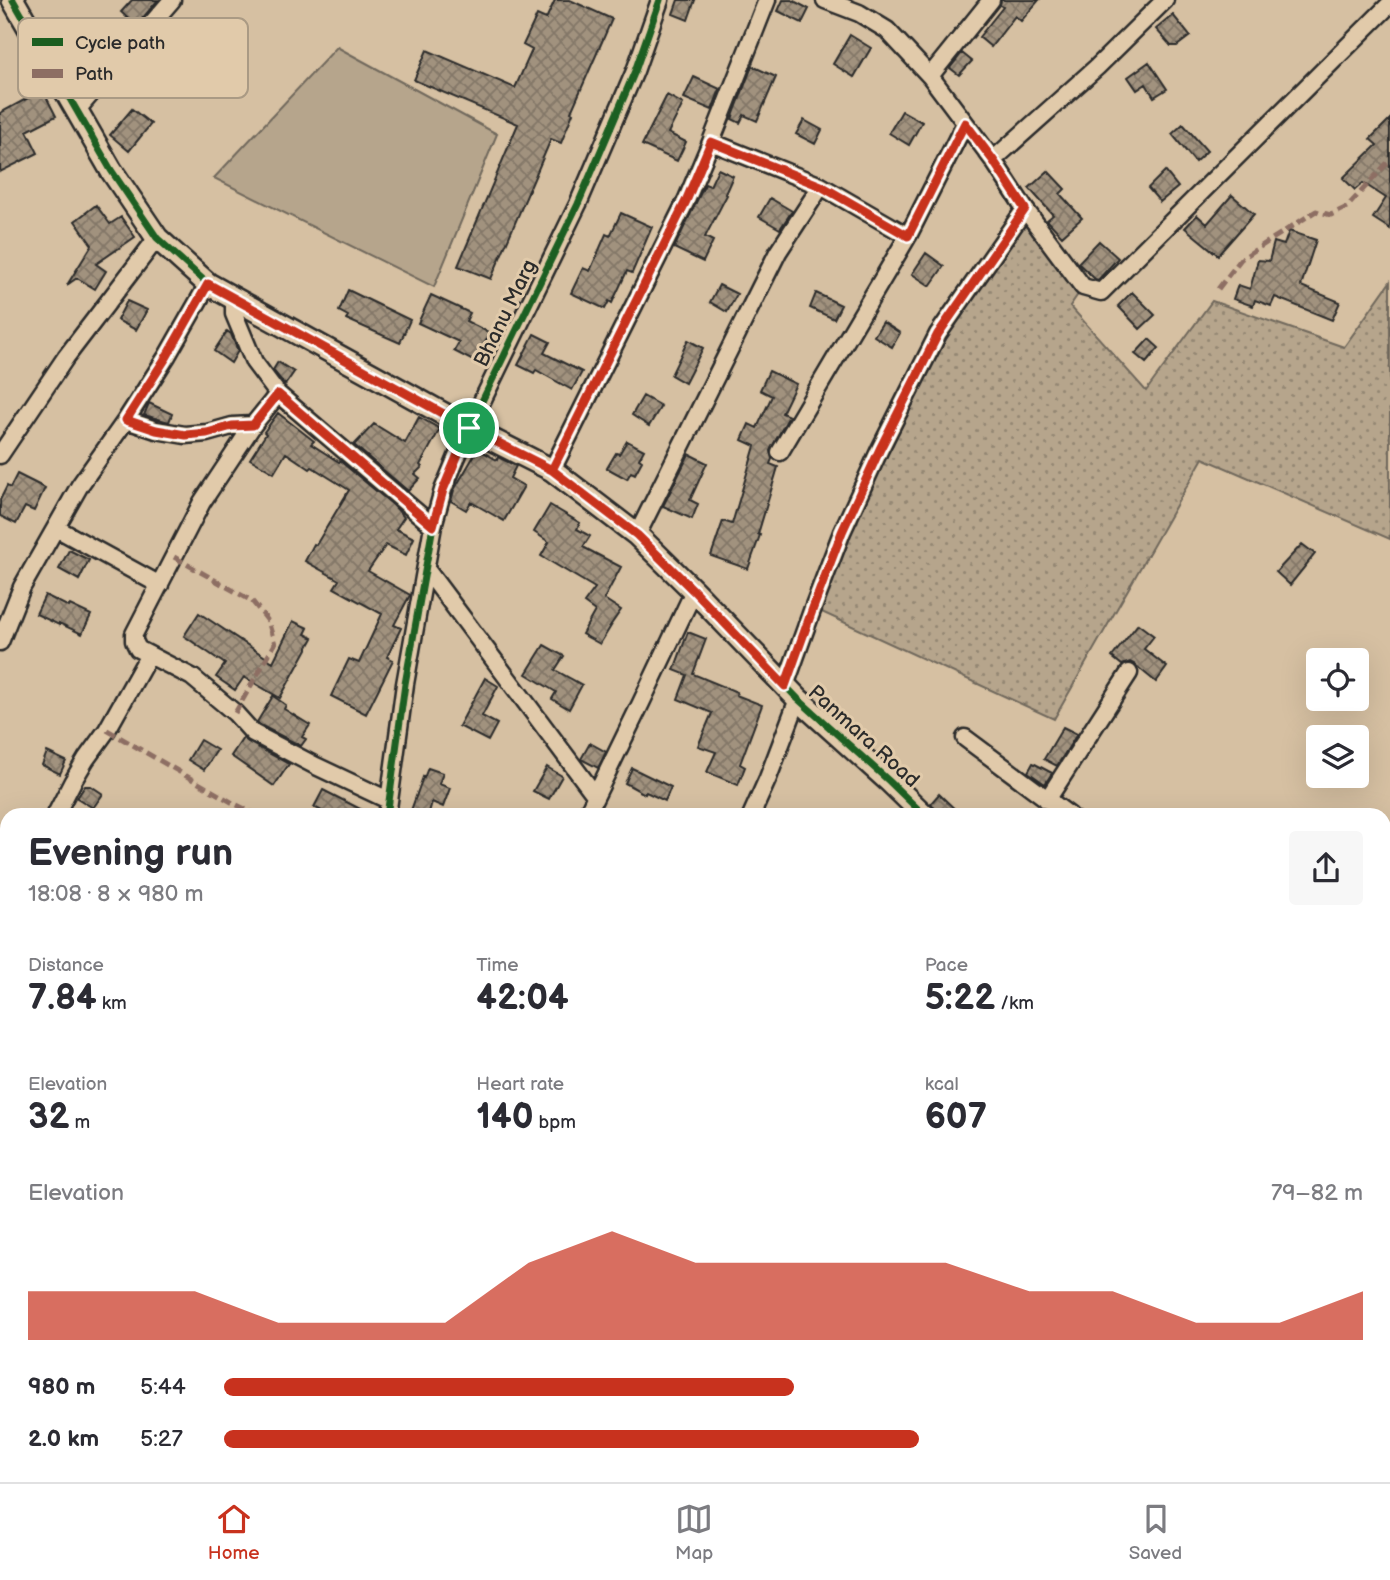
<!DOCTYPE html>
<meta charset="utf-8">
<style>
body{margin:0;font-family:"Balsamiq Sans",sans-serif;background:#f7f7f7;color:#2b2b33;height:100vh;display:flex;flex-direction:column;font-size:26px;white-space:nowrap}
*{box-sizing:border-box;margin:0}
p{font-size:23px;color:#7c7c81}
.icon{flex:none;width:38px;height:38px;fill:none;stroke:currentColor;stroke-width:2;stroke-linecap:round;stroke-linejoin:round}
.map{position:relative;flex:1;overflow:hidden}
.side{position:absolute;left:0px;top:808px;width:1391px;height:674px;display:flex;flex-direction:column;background:#fff;border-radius:21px 21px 0 0;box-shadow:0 7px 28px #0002}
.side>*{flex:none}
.buttons{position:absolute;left:1306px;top:648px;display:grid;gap:14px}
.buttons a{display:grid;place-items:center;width:63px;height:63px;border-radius:7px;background:#fff;box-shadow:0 7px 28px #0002;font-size:35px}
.pin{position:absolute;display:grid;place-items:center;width:60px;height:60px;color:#fff;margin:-30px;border:4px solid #fff;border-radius:50%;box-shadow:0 2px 7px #0007}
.round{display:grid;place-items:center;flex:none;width:74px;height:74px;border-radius:7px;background:#f7f7f7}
.headline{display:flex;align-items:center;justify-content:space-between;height:119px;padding:0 28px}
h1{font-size:38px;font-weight:600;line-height:52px}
.stats{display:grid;grid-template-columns:repeat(3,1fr);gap:10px;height:119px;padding:7px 28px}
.stats div{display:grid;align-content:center}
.stats b{font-size:35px;font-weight:600}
.stats small{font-size:19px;font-weight:400}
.stats p{font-size:19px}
.chart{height:196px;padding:14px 28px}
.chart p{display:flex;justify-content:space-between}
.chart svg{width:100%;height:126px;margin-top:7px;fill:#c8321e;opacity:.7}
ul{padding:0 28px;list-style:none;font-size:23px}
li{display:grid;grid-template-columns:112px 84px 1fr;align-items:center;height:52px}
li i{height:18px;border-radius:9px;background:#c8321e}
.tab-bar{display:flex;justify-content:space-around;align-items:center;height:98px;border-top:2px solid #e1e1e2;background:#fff;font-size:19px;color:#7c7c81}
.tab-bar a{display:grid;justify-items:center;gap:4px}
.tab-bar .on{color:#c8321e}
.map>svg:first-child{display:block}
.grass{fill:url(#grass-dots);stroke:#70685c;stroke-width:2}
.park{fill:#b6a58c;stroke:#70685c;stroke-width:2}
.building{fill:url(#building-cross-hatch);stroke:#2b2b2b;stroke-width:2}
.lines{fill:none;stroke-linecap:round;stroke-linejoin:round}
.street-casing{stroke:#2b2b2b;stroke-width:21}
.secondary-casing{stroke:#2b2b2b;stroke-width:26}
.street{stroke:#e1caaa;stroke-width:16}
.secondary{stroke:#e1caaa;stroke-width:21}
.quiet{stroke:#8d6e63;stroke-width:5;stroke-dasharray:10 5;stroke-linecap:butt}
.cycleway-casing{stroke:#e1caaa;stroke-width:11}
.cycleway{stroke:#1b5e20;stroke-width:7}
.route-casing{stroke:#fff;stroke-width:14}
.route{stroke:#c8321e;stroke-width:9}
.labels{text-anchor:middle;stroke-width:6;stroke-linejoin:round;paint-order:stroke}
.street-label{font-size:21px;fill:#2b2b2b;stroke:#e1caaa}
.key{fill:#e1caaa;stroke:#aa9a84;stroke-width:2}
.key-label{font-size:19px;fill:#2b2b2b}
</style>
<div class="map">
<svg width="1390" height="1482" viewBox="0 0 1390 1482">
<defs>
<pattern id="grass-dots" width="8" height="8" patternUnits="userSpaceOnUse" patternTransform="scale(1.75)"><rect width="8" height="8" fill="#b6a58c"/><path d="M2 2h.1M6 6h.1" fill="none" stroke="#948773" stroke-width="1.8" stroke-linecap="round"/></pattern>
<pattern id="building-cross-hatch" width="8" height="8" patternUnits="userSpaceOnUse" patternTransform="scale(1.75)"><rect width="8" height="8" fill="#a1927e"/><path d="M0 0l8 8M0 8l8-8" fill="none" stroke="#837767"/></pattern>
</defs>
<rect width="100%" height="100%" fill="#d6c0a2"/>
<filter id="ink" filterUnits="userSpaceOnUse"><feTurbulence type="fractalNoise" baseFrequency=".0143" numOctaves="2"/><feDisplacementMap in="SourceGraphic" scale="14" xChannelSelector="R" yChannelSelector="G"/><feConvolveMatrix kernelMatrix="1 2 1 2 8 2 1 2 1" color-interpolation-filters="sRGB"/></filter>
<g filter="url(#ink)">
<path class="grass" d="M1025,209l58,78 -13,19 76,85 66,-90 132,46 46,-65v257l-187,-81 -149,261 -241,-111 125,-274z"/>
<path class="park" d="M337,47l160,87 -63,153 -220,-109z"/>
<path class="building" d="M132,0h26l-22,26 -15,-14z
M555,0h15l42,19 -41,93 2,1 -12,30 -10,-4 -60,140 -33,-13 60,-142 -104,-44 13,-30 88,38 17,-38 -9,-5 14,-30 9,4z
M678,0h17l-7,20 -15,-6z
M783,0h9l17,9 -7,14 -24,-12z
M1001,0h38l-18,21 -6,-5 -24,31 -12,-10 24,-30 -3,-2z
M1173,15l17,21 -13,10h-6l-15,-17z
M850,35l21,13 -17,29 -21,-13z
M962,53l10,8 -13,14 -9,-7z
M1149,62l18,27 -13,8 -8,-13 -9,6 -9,-13z
M752,66l24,11 -19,44 -13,-6 -4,8 -8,-4z
M36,77l20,39 -29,15 11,22 -38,19v-59l28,-15 -7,-13z
M694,77l26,12 -8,21 -28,-12z
M667,95l16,9 -15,29 18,9 -9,19 -35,-16z
M132,109l19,15 -22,27 -19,-16z
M902,111l20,11 -13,23 -20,-12z
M1390,119v110l-17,-11 13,-20 -23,-15 -8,7 -12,-12 34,-33 -7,-6z
M804,120l18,10 -7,14 -19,-10z
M1183,124l24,27 -12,11 -23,-28z
M718,169l15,7 -8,18 2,1 -22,42 8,4 -10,21 -29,-14 31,-64 5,2z
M1048,171l17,18 -5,5 22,24 -20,18 -15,-16 6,-5 -24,-27z
M1165,171l13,16 -18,15 -12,-14z
M1232,195l22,19 -36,41 -33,-27 12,-13 10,9z
M770,198l22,13 -12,18 -21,-12z
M96,205l14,19 11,-7 14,20 -39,27 10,7 -11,18 -18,-11 -10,7 25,-40 -17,-24z
M621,213l31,14 -20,46 -5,-2 -15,32 -3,-2 -4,8 -34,-16 12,-25 7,3 16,-37 4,2z
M1289,231l27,9 -15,46 39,16 -8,18 -57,-23 -4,9 -16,-6 -2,6 -20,-7 5,-14 12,4 8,-29 11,1 5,-19 10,3z
M1099,241l19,17 -20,22 -3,-1 -17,-16z
M926,253l18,13 -14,20 -18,-12z
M719,285l18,9 -10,18 -17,-10z
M348,290l62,30 -10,23 -54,-24 2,-3 -9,-5z
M1132,292l23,23 -15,14 -22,-23z
M816,293l25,12 -7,14 -24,-11z
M431,295l39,18 -4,8 24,12 -15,29 -21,-11 5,-9 -41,-19z
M127,301l20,9 -11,20 -19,-10z
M883,322l17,11 -8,14 -18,-11z
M227,331l4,3 7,17 -7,12 -17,-12z
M534,334l16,8 -6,11 38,19 -10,18 -36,-20 -2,3 -16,-8z
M1149,339l10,9 -13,15 -11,-9z
M688,340l15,8 -18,35 -14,-8z
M278,362l16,10 -9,13 -12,-15z
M769,371l27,13 -14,29 7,3 -19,35 2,8 -2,5 8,3 -20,67 2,1 -12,34 -37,-13 12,-35 9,3 23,-78 -13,-6 7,-16 8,4 15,-32 -12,-6z
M643,396l18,10 -12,20 -17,-11z
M149,403l23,11 -3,8 -25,-7z
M278,413l36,28 -3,3 28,18 1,-1 53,44 11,12 -8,12 18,9 -8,17 -20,-10 -18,26 42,24 -16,30 7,3 -14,29 6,3 -27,54 -35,-18 18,-37 10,4 23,-49 -48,-26 5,-8 -34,-19 9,-17 2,1 33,-55 -37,-23 -2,2 -24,-16 -12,20 -24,-14 16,-25 -2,-2z
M419,417l21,12 -20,36 2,2 -7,7 5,4 -12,13 -54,-46 20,-21 31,19z
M627,441l17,9 -5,9 3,2 -7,13 -4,-2 -4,7 -20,-11 9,-15 3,1z
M478,449l19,11 1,-3 18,9 -6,12 14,8 -20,35 -33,-19 -5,8 -15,-9 3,-11z
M689,454l18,9 -17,37 8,4 -6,15 -29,-13z
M17,474l28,14 -11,23 -9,-4 -9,17 -16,-8v-16l7,-14 3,2z
M550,505l30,18 -3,6 13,7 -7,11 38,20 -17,32 17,11 -11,16h1l-11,18 -18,-10 13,-23 -11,-8 11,-15 -54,-32 8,-14 -15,-10z
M1302,544l13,10 -25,31 -14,-13z
M69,550l20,10 -10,20 -20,-11z
M45,595l24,12 1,-2 21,10 -9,19 -23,-11v2l-23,-11z
M199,613l74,49 20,-41 15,7 -3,6 8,4 -33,60 -36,-21 -9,13 -19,-13 9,-13 -41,-28z
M1138,624l16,12 -10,13 23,18 -11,15 -22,-18 -4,-2 -8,3 -10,-8z
M688,632l18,7 -13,35 44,18 -1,3 26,10 -22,59 5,3 -7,18 -31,-13 9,-20 -18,-6 14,-33 -34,-14 9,-24 -13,-5z
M544,645l20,11 -9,14 27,15 -13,24 -17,-10 4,-7 -30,-18z
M485,678l13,8 -16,30 15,8 -9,17 -29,-15z
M273,696l13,9 -2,4 26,16 -8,12 4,2 -5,7 -41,-21 -3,-3z
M1063,727l14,7 -20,32 -13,-7z
M243,738l5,4 41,22 -15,22 -43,-30z
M200,740l17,10 -13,20 -16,-10z
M590,743l16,9 -8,16 -17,-9z
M47,752l19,9 -6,13 -18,-9z
M1033,763l19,10 -7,11 -17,-12z
M547,767l15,9 -13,23 -16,-8z
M428,768l15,5 -4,11 11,4 -7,19 -11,-5 -4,14h-19l14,-39 1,1z
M632,768l39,19 -6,14 -19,-9 -1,2 -20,-11z
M85,786h6l12,8 -10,14 -16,-10z
M323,790l51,26h-43l-17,-9z
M939,794l23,22h-21l-4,-4 -6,-9z"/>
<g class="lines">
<g class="street-casing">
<path id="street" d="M825,0l34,13 28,17 43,46 63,84 32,49 58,78 18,5 289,-288
M930,76l61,-76
M76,111l96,-111
M711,142l110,44 87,50
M993,160l104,-93 68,-67
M234,298v16l20,48 24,32 155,132
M278,394l-25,31 -51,77 -68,132v7l4,8 54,28 43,36 18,20 63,33 72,34
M126,420l30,10 29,5 22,-2 25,-7 21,-1
M780,452l128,-216 57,-113
M0,455l66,-98 91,-119
M552,470l134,-269 25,-59 56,-142
M56,528l104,57
M637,535l141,-283 43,-66
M426,569l169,226
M0,642l22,-55 58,-102 46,-65 41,-64 41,-72
M785,686l28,-78 29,-76 38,-83 58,-115 87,-125
M965,738l105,78
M1047,800l82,-127
M55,816l18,-35 13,-22 21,-29 42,-75
M387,816l18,-132 28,-158 10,-36 26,-62 109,-224 57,-133 25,-71
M586,816l55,-113 53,-112
M751,816l17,-38 30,-79
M0,907l7,-12
M1384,973l6,3
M0,1028l7,-12
M1384,1081l6,3
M0,1106l7,6
M0,1296l7,4
M311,1475l12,7
M623,1475l12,7
M971,1475l9,7
M30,1482l3,-7
M339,1482v-7
M644,1482l7,-7
M940,1482l7,-7"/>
</g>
<g class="secondary-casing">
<path id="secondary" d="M13,0l98,170 46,68 51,46 261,144 83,42 85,65 57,56 104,108 91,82 36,35
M1384,1349l6,6"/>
</g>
<use href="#street" class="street"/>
<use href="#secondary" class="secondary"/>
<path class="quiet" d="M1218,289l23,-30 75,-48 15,4 16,-8 43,-47
M174,557l78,44 16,20 7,23 -40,69
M107,730l126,73 26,13"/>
<g class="cycleway-casing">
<path id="cycleway" d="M13,0l98,170 46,68 51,46 261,144 83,42 85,65 57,56 104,108 91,82 36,35
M387,816l18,-132 28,-158 10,-36 26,-62 109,-224 57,-133 25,-71"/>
</g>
<use href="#cycleway" class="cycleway"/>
</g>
</g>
<g class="lines" filter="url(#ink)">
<g class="route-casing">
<path id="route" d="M469,428l-26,62 -10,36 -155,-132 -25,31 -21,1 -25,7 -21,2 -30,-5 -30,-10 41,-64 41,-72 261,144 83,42 134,-269 25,-59 110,44 87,50 57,-113 28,37 32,49 -87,125 -58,115 -38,83 -29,76 -28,78 -91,-95 -57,-56 -85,-65 -83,-42"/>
</g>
<use href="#route" class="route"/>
</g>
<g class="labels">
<g class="street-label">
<text transform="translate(505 313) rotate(-64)" y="7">Bhanu Marg</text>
<text transform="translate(864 736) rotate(42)" y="7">Panmara Road</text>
</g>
</g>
<rect x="18" y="18" width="230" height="80" rx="10" class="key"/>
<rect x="32" y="38" width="31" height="8" fill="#1b5e20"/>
<rect x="32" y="69" width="31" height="9" fill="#8d6e63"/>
<g class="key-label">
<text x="75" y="49">Cycle path</text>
<text x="75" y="80">Path</text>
</g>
</svg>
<div class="buttons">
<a><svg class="icon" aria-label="locate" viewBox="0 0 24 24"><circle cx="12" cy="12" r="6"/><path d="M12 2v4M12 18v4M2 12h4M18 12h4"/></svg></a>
<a><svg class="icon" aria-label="layers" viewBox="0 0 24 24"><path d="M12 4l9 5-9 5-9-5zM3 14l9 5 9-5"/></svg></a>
</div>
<div class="pin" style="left:469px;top:428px;background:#1e9e55"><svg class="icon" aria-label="arrive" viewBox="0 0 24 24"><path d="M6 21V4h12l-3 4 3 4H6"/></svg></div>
<section class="side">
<div class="headline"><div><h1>Evening run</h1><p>18:08 · 8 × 980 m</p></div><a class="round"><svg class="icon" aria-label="share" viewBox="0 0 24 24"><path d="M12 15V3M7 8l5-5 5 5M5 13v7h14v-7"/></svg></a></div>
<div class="stats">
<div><p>Distance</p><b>7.84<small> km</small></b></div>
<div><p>Time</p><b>42:04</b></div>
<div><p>Pace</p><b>5:22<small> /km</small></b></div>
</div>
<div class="stats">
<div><p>Elevation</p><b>32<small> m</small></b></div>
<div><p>Heart rate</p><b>140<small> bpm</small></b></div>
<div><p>kcal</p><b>607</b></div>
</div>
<div class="chart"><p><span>Elevation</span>79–82 m</p>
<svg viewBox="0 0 160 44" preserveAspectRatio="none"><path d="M0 44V27L10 27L20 27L30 38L40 38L50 38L60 17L70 6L80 17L90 17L100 17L110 17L120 27L130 27L140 38L150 38L160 27V44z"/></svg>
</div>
<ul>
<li><b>980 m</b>5:44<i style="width:50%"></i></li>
<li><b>2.0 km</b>5:27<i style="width:61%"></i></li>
</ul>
</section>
</div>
<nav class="tab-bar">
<a class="on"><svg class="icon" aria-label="home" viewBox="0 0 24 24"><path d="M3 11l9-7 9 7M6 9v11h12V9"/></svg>Home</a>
<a><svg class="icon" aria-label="map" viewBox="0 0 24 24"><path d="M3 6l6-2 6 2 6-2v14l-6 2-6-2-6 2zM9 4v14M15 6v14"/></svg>Map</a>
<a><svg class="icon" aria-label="saved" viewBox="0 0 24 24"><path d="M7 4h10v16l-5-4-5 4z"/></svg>Saved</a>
</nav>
